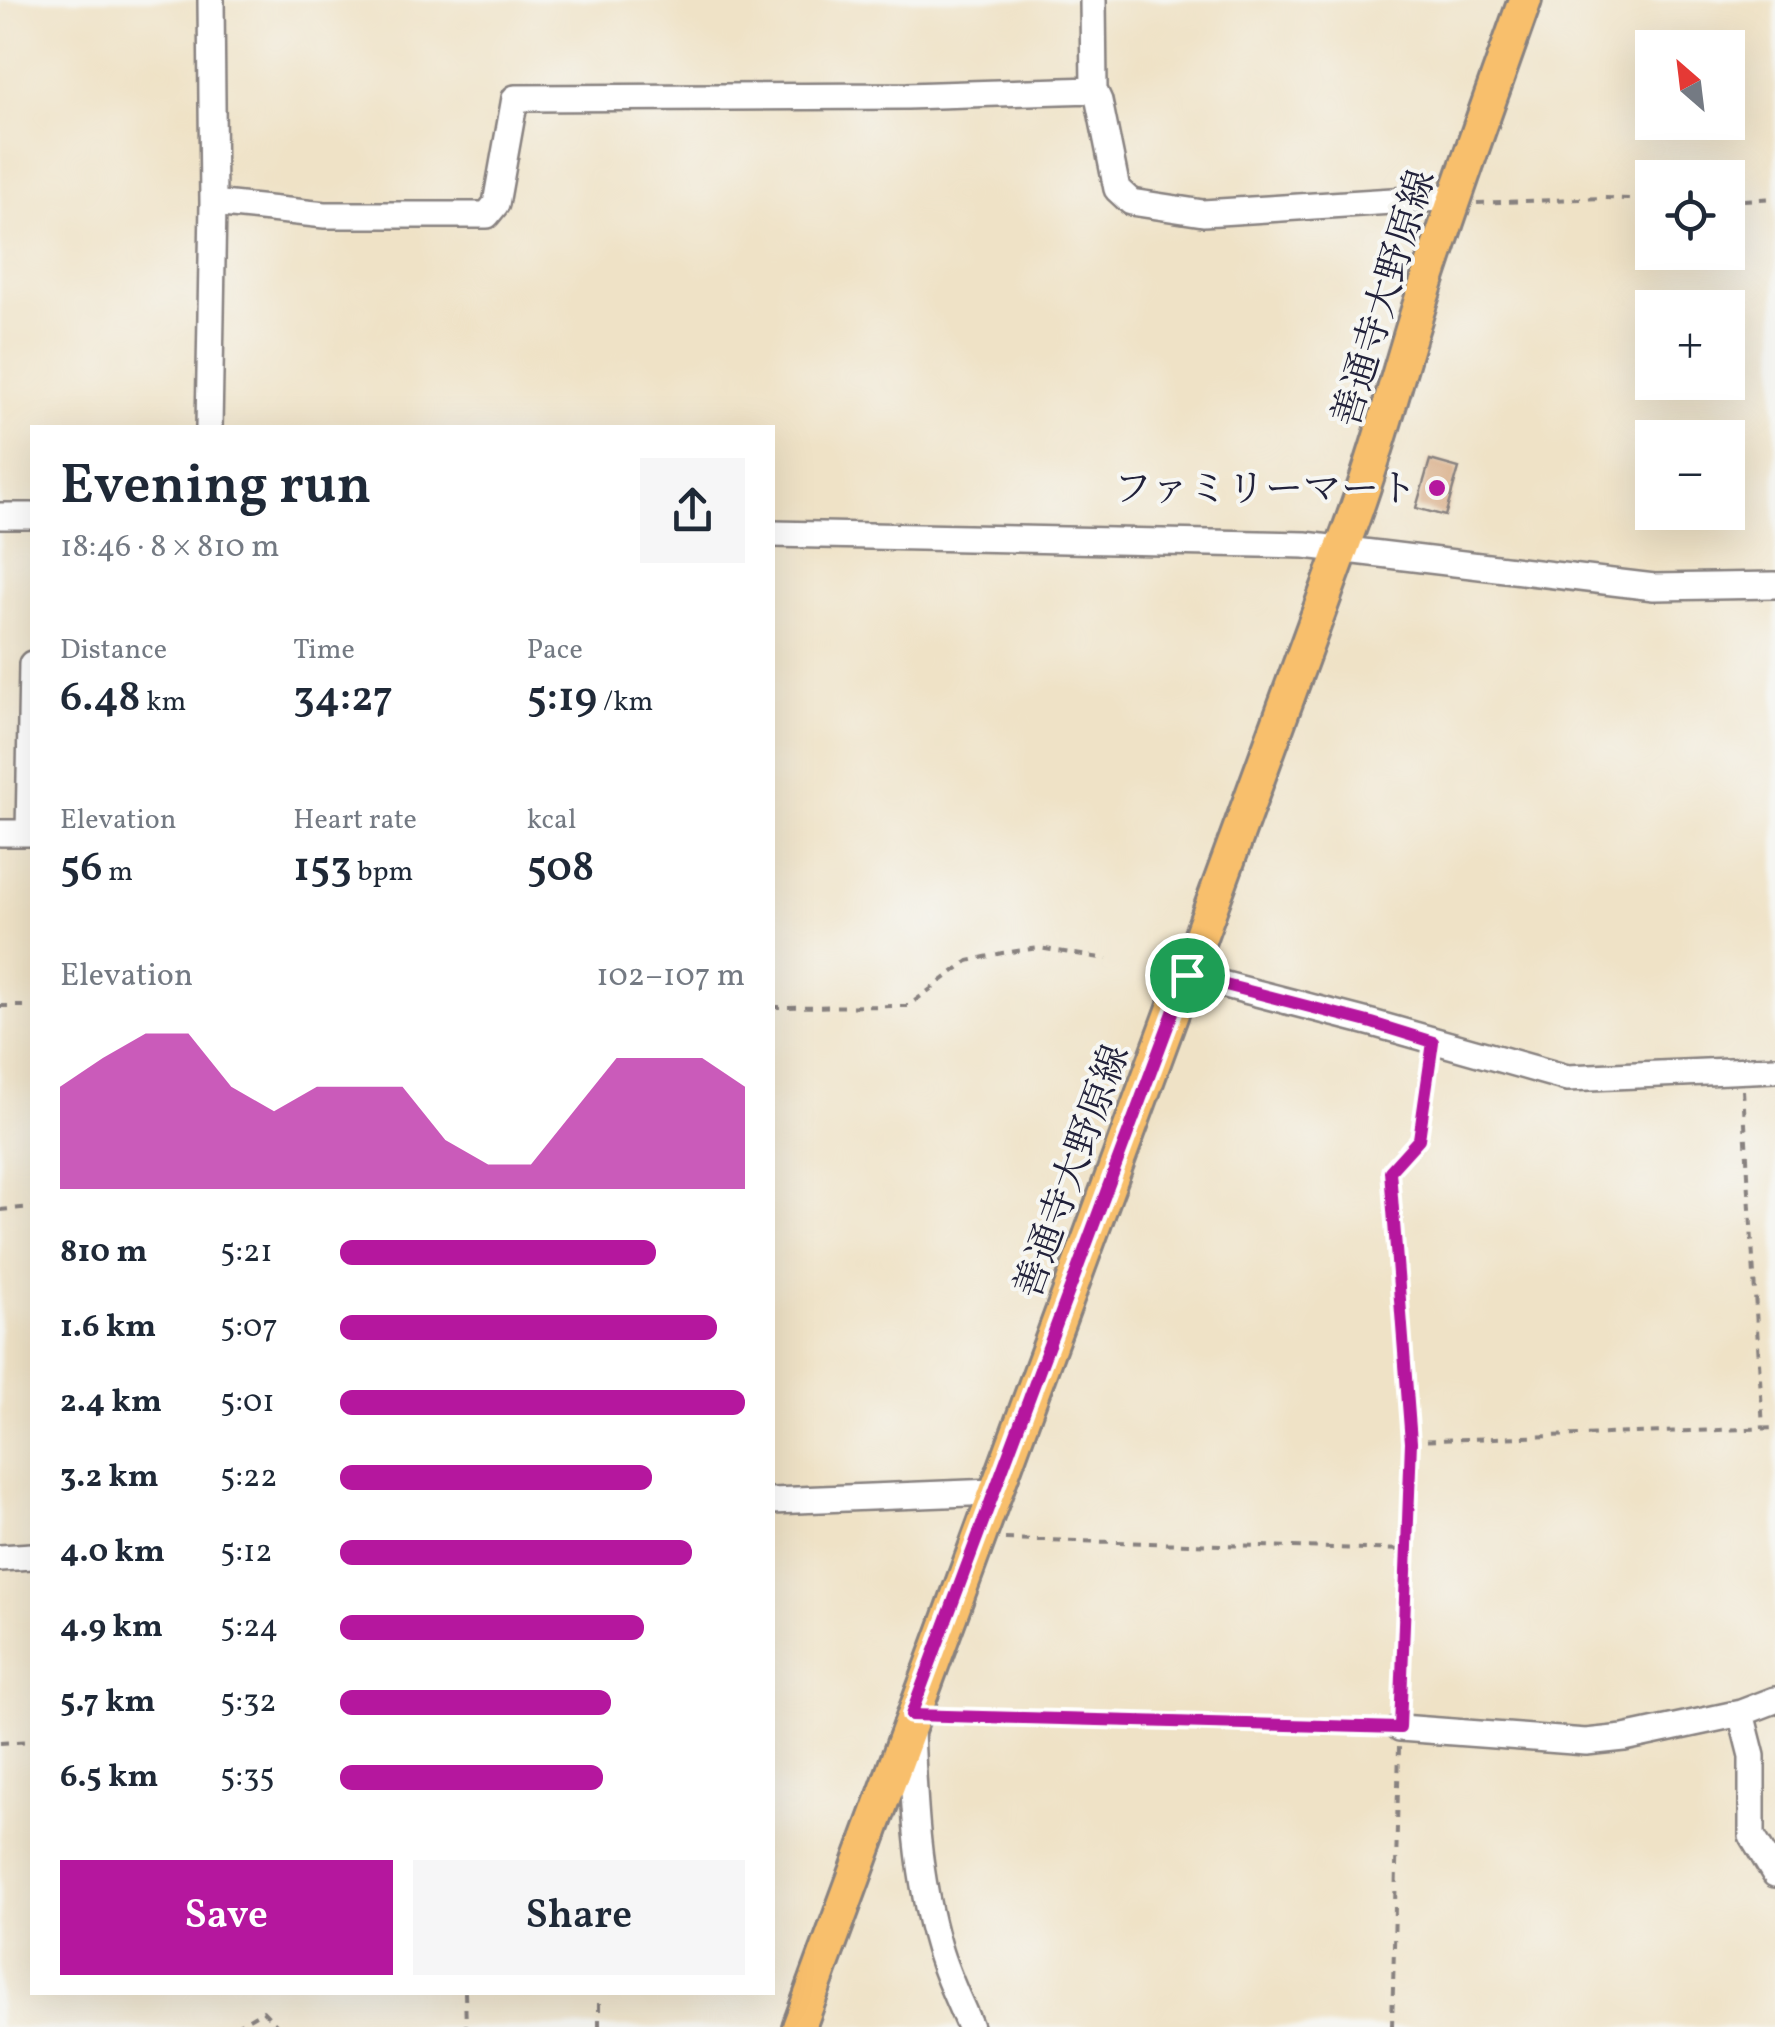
<!DOCTYPE html>
<meta charset="utf-8">
<style>
body{margin:0;font-family:Vollkorn,"Noto Serif JP",serif;background:#f6f6f7;color:#1f2937;height:100vh;display:flex;flex-direction:column;font-size:38px;white-space:nowrap}
*{box-sizing:border-box;margin:0}
p{font-size:32px;color:#747a83}
.icon{flex:none;width:55px;height:55px;fill:none;stroke:currentColor;stroke-width:2;stroke-linecap:round;stroke-linejoin:round}
.map{position:relative;flex:1;overflow:hidden}
.drawer{position:absolute;left:30px;top:425px;width:745px;height:1570px;display:flex;flex-direction:column;background:#fff;border-radius:0px;box-shadow:0 10px 40px #0002}
.drawer>*{flex:none}
.needle{width:65px;rotate:332deg}
.buttons{position:absolute;left:1635px;top:30px;display:grid;gap:20px}
.buttons a{display:grid;place-items:center;width:110px;height:110px;border-radius:0px;background:#fff;box-shadow:0 10px 40px #0002;font-size:50px}
.pin{position:absolute;display:grid;place-items:center;width:85px;height:85px;color:#fff;margin:-42px;border:5px solid #fff;border-radius:50%;box-shadow:0 2px 10px #0007}
.round{display:grid;place-items:center;flex:none;width:105px;height:105px;border-radius:0px;background:#f6f6f7}
.overview{display:flex;align-items:center;justify-content:space-between;height:170px;padding:0 30px}
h1{font-size:55px;font-weight:600;line-height:75px}
.figures{display:grid;grid-template-columns:repeat(3,1fr);gap:15px;height:170px;padding:10px 30px}
.figures div{display:grid;align-content:center}
.figures b{font-size:42px;font-weight:600}
.figures small{font-size:28px;font-weight:400}
.figures p{font-size:28px}
.chart{height:280px;padding:20px 30px}
.chart p{display:flex;justify-content:space-between}
.chart svg{width:100%;height:180px;margin-top:10px;fill:#b5179e;opacity:.7}
.button{display:flex;gap:20px;margin-top:auto;padding:20px 30px}
.button a{flex:1;height:115px;border-radius:0px;background:#b5179e;color:#fff;font-size:40px;font-weight:600;line-height:115px;text-align:center}
.button a+a{background:#f6f6f7;color:#1f2937}
ul{padding:0 30px;list-style:none;font-size:32px}
li{display:grid;grid-template-columns:160px 120px 1fr;align-items:center;height:75px}
li i{height:25px;border-radius:12px;background:#b5179e}
.map>svg:first-child{display:block}
.building{fill:#d5a57c}
.lines{fill:none;stroke-linecap:round;stroke-linejoin:round}
.minor-casing{stroke:#888280;stroke-width:30}
.major-casing{stroke:#888280;stroke-width:38}
.path{stroke:#888280;stroke-width:4;stroke-dasharray:8 8;stroke-linecap:butt}
.minor{stroke:#fff;stroke-width:25}
.major{stroke:#f8bf6c;stroke-width:32}
.route-casing{stroke:#fff;stroke-width:20}
.route{stroke:#b5179e;stroke-width:12}
.poi-dot{fill:#b5179e;stroke:#f6f6f2;stroke-width:4}
.labels{text-anchor:middle;stroke-width:8;stroke-linejoin:round;paint-order:stroke}
.street-label{font-size:38px;fill:#22223b;stroke:#f6f6f2}
.poi-label{font-size:38px;fill:#22223b;stroke:#f6f6f2;text-anchor:end}
</style>
<div class="map">
<svg width="1775" height="2027" viewBox="0 0 1775 2027">
<rect width="100%" height="100%" fill="#f6f6f2"/>
<filter id="ink" filterUnits="userSpaceOnUse"><feTurbulence type="fractalNoise" baseFrequency=".01" numOctaves="2"/><feDisplacementMap in="SourceGraphic" scale="20" xChannelSelector="R" yChannelSelector="G"/><feConvolveMatrix kernelMatrix="1 2 1 2 8 2 1 2 1" color-interpolation-filters="sRGB"/></filter>
<filter id="wash" filterUnits="userSpaceOnUse"><feTurbulence type="fractalNoise" baseFrequency=".0048" numOctaves="4" result="noise"/><feDisplacementMap in="SourceGraphic" scale="40" xChannelSelector="R" yChannelSelector="G"/><feGaussianBlur stdDeviation="2.25" result="paint"/><feColorMatrix in="noise" values="0 0 0 0 0 0 0 0 0 0 0 0 0 0 0 0 0 1.4 0 .05"/><feComposite in="paint" operator="in"/></filter>
<g filter="url(#wash)">
<rect width="100%" height="100%" fill="#efe2c6"/>
<g id="blocks">
<path class="building" d="M1430,460l29,8 -14,48 -29,-8z"/>
</g>
</g>
<g filter="url(#ink)">
<use href="#blocks" fill-opacity="0" stroke="#888280" stroke-width="2.5"/>
<g class="lines">
<g class="minor-casing">
<path id="minor" d="M1093,0l1,90 5,11 18,88 14,13 72,11 252,-16
M213,203l112,12h162l9,-11 19,-106 392,-2 187,-6
M209,428l4,-225 -2,-203
M0,516h32
M772,534l533,11 349,42 121,-2
M0,833h29l3,-169
M1187,975l185,48 195,55 208,-9
M772,1501l222,-9
M0,1558l32,-2
M1741,1713l11,43v80l23,38
M1400,1728l186,14 38,-4 117,-25 34,-13
M911,1731c3,73 6,145 27,216 8,28 21,54 32,80"/>
</g>
<g class="major-casing">
<path id="major" d="M799,2027c180,-503 371,-1001 552,-1503 28,-75 47,-152 71,-227 32,-100 68,-198 103,-297"/>
</g>
<path class="path" d="M1728,201l47,-3
M1477,203l127,-5 48,2
M0,1006h32
M772,1007l136,-1 60,-45 34,-8 37,-5 68,11
M1743,1090l20,339
M0,1210l32,-3
M1411,1441l364,-13
M1005,1539l400,11
M1401,1707l10,-266 -21,-270 29,-32 12,-79
M940,1715l440,13
M0,1743l32,-2
M465,1992l1,35
M235,2027l28,-16 15,16
M599,2027v-35
M1392,2027l7,-280"/>
<use href="#minor" class="minor"/>
<use href="#major" class="major"/>
</g>
</g>
<g class="lines" filter="url(#ink)">
<g class="route-casing">
<path id="route" d="M1187,975l185,48 61,19 -14,97 -29,32 21,271 -11,286 -489,-13z"/>
</g>
<use href="#route" class="route"/>
</g>
<circle class="poi-dot" cx="1437" cy="488" r="10"/>
<g class="labels">
<g class="street-label">
<text transform="translate(1383 298) rotate(-73)" y="13">善通寺大野原線</text>
<text transform="translate(1071 1171) rotate(-70)" y="13">善通寺大野原線</text>
</g>
<g class="poi-label">
<text x="1417" y="501">ファミリーマート</text>
</g>
</g>
</svg>
<div class="buttons">
<a><svg class="needle" viewBox="-14 -14 28 28"><path d="M0-13l5 13h-10z" fill="#e53935"/><path d="M0 13l5-13h-10z" fill="#747a83"/></svg></a>
<a><svg class="icon" aria-label="locate" viewBox="0 0 24 24"><circle cx="12" cy="12" r="6"/><path d="M12 2v4M12 18v4M2 12h4M18 12h4"/></svg></a>
<a>+</a>
<a>−</a>
</div>
<div class="pin" style="left:1187px;top:975px;background:#1e9e55"><svg class="icon" aria-label="arrive" viewBox="0 0 24 24"><path d="M6 21V4h12l-3 4 3 4H6"/></svg></div>
<section class="drawer">
<div class="overview"><div><h1>Evening run</h1><p>18:46 · 8 × 810 m</p></div><a class="round"><svg class="icon" aria-label="share" viewBox="0 0 24 24"><path d="M12 15V3M7 8l5-5 5 5M5 13v7h14v-7"/></svg></a></div>
<div class="figures">
<div><p>Distance</p><b>6.48<small> km</small></b></div>
<div><p>Time</p><b>34:27</b></div>
<div><p>Pace</p><b>5:19<small> /km</small></b></div>
</div>
<div class="figures">
<div><p>Elevation</p><b>56<small> m</small></b></div>
<div><p>Heart rate</p><b>153<small> bpm</small></b></div>
<div><p>kcal</p><b>508</b></div>
</div>
<div class="chart"><p><span>Elevation</span>102–107 m</p>
<svg viewBox="0 0 160 44" preserveAspectRatio="none"><path d="M0 44V19L10 12L20 6L30 6L40 19L50 25L60 19L70 19L80 19L90 32L100 38L110 38L120 25L130 12L140 12L150 12L160 19V44z"/></svg>
</div>
<ul>
<li><b>810 m</b>5:21<i style="width:78%"></i></li>
<li><b>1.6 km</b>5:07<i style="width:93%"></i></li>
<li><b>2.4 km</b>5:01<i style="width:100%"></i></li>
<li><b>3.2 km</b>5:22<i style="width:77%"></i></li>
<li><b>4.0 km</b>5:12<i style="width:87%"></i></li>
<li><b>4.9 km</b>5:24<i style="width:75%"></i></li>
<li><b>5.7 km</b>5:32<i style="width:67%"></i></li>
<li><b>6.5 km</b>5:35<i style="width:65%"></i></li>
</ul>
<div class="button"><a>Save</a><a>Share</a></div>
</section>
</div>
